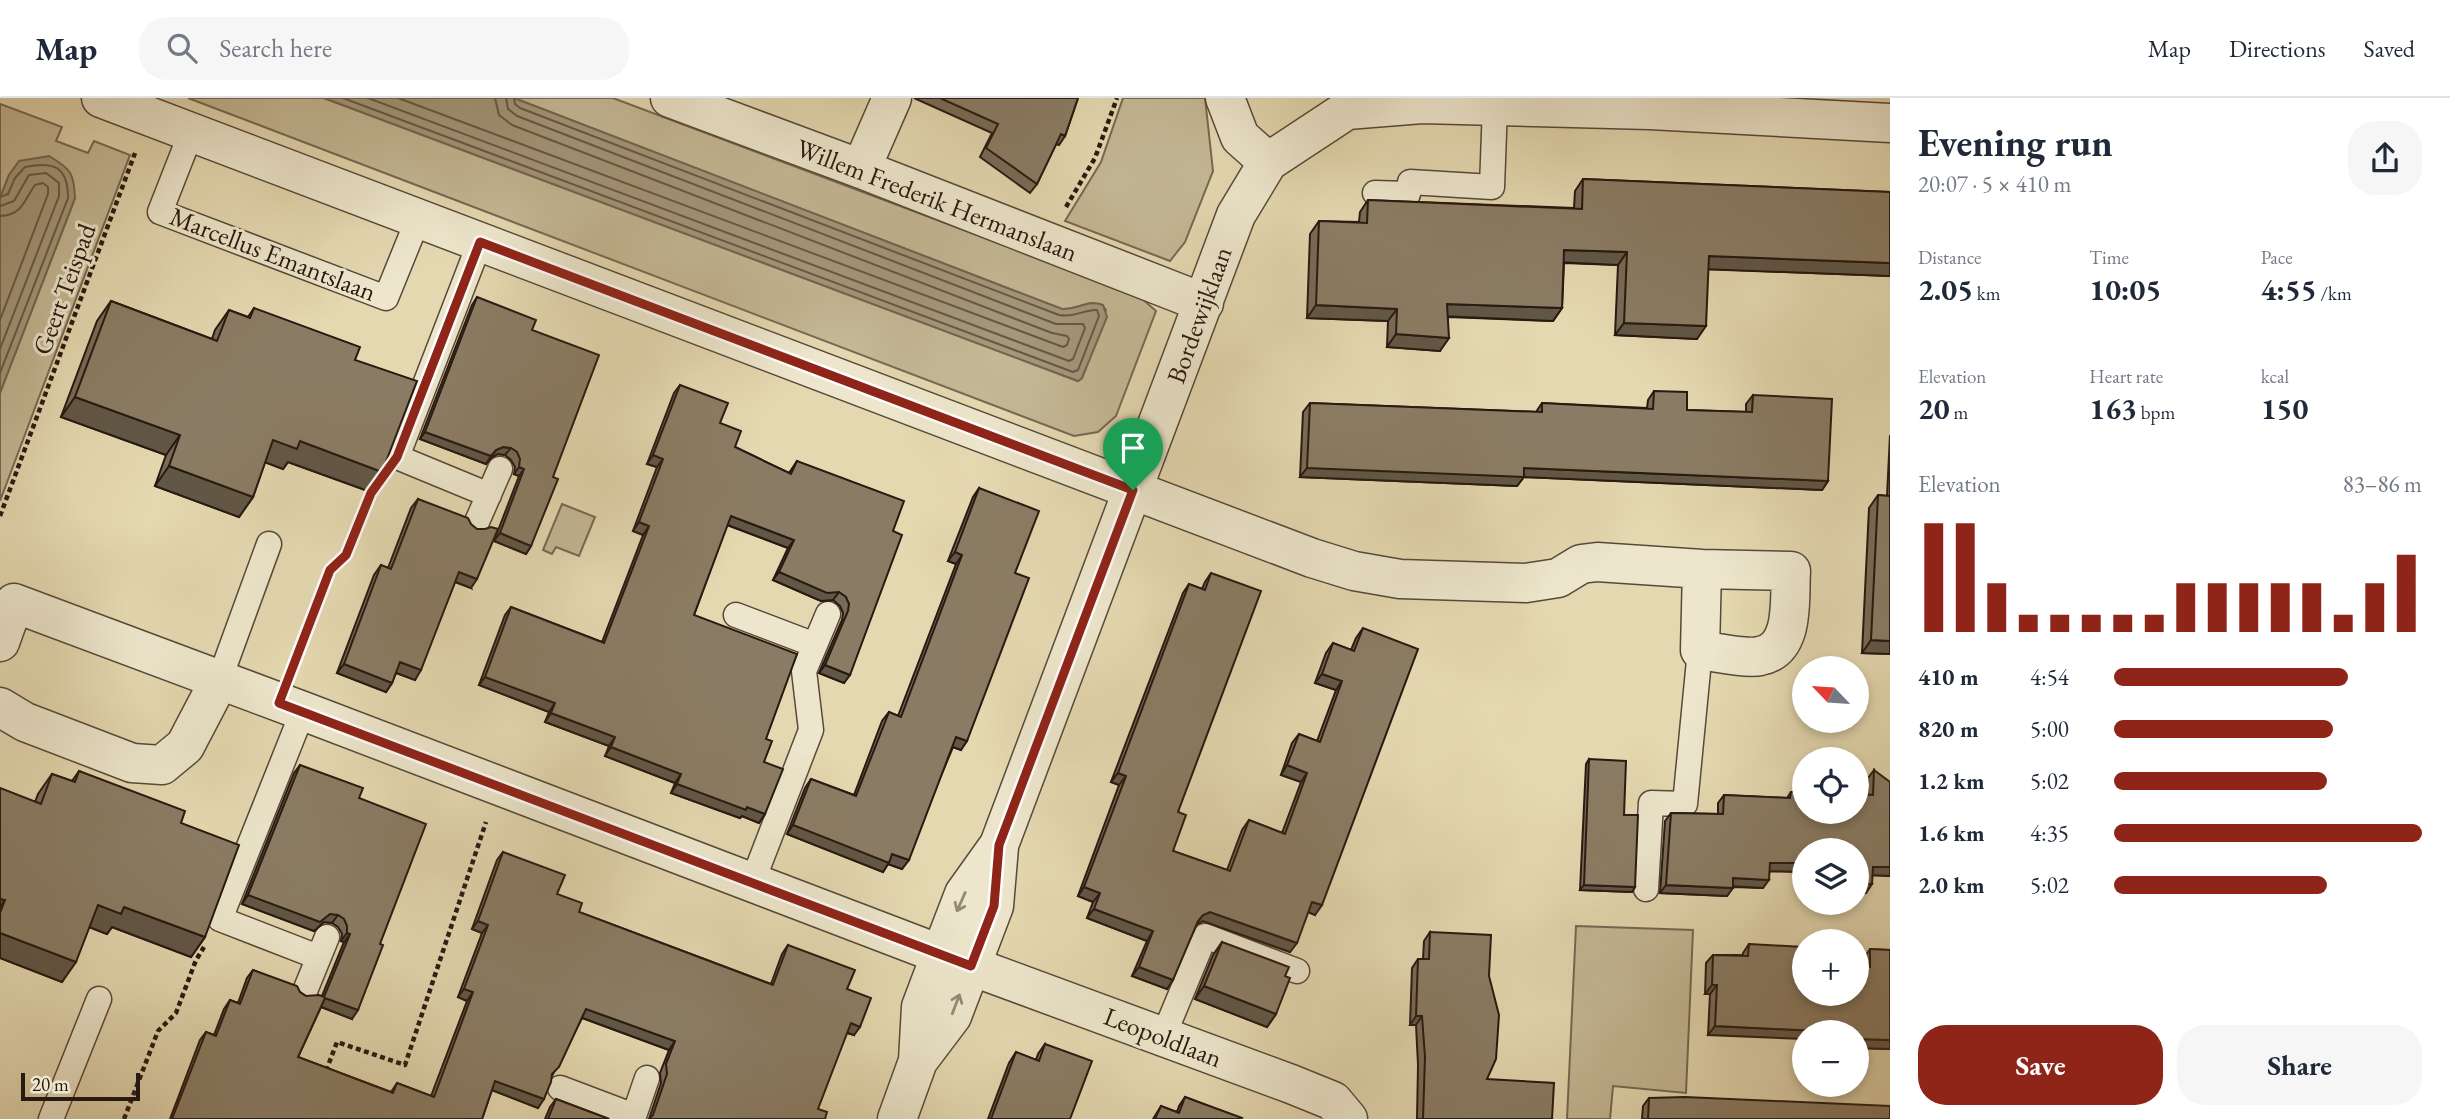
<!DOCTYPE html>
<meta charset="utf-8">
<style>
body{margin:0;font-family:"EB Garamond",serif;background:#f6f6f7;color:#1f2937;height:100vh;display:flex;flex-direction:column;font-size:26px;white-space:nowrap}
*{box-sizing:border-box;margin:0}
p{font-size:23px;color:#747a83}
.icon{flex:none;width:38px;height:38px;fill:none;stroke:currentColor;stroke-width:2;stroke-linecap:round;stroke-linejoin:round}
.map{position:relative;flex:1;overflow:hidden}
.drawer{display:flex;flex-direction:column;background:#fff;width:560px}
.drawer>*{flex:none}
.needle{width:46px;rotate:295deg}
.fabs{position:absolute;left:1792px;top:558px;display:grid;gap:14px}
.fabs a{display:grid;place-items:center;width:77px;height:77px;border-radius:50%;background:#fff;box-shadow:0 4px 10px #0003;font-size:35px}
.scale{position:absolute;left:21px;bottom:18px;width:119px;box-sizing:border-box;padding-left:7px;border:4px solid #281911;border-top:0;font-size:19px;line-height:24px;white-space:nowrap;color:#281911;-webkit-text-stroke:5px #ede6cc;paint-order:stroke}
.pin{position:absolute;display:grid;place-items:center;width:60px;height:60px;color:#fff;margin:-72px -30px;border-radius:50% 50% 50% 0;rotate:-45deg;box-shadow:0 0 7px #0007}
.pin .icon{rotate:45deg}
.round{display:grid;place-items:center;flex:none;width:74px;height:74px;border-radius:28px;background:#f6f6f7}
.overview{display:flex;align-items:center;justify-content:space-between;height:119px;padding:0 28px}
h1{font-size:38px;font-weight:700;line-height:52px}
.stats{display:grid;grid-template-columns:repeat(3,1fr);gap:10px;height:119px;padding:7px 28px}
.stats div{display:grid;align-content:center}
.stats b{font-size:30px;font-weight:700}
.stats small{font-size:19px;font-weight:400}
.stats p{font-size:19px}
.chart{height:196px;padding:14px 28px}
.chart p{display:flex;justify-content:space-between}
.chart svg{width:100%;height:126px;margin-top:7px;stroke:#8f2418;stroke-width:6}
.cta{display:flex;gap:14px;margin-top:auto;padding:14px 28px}
.cta a{flex:1;height:80px;border-radius:28px;background:#8f2418;color:#fff;font-size:28px;font-weight:700;line-height:80px;text-align:center}
.cta a+a{background:#f6f6f7;color:#1f2937}
ul{padding:0 28px;list-style:none;font-size:23px}
li{display:grid;grid-template-columns:112px 84px 1fr;align-items:center;height:52px}
li i{height:18px;border-radius:9px;background:#8f2418}
header{display:flex;align-items:center;gap:42px;box-sizing:border-box;height:98px;padding:0 35px;background:#fff;border-bottom:2px solid #e0e1e3}
header strong{font-size:33px}
nav{display:flex;gap:38px;margin-inline-start:auto;font-size:24px}
.search{width:490px;height:63px;background:#f6f6f7;display:flex;align-items:center;gap:18px;box-sizing:border-box;padding:0 24px;border-radius:28px;color:#747a83;font-size:26px}
main{display:flex;flex:1;min-height:0}
.map>svg:first-child{display:block}
.green{fill:#c4b895;stroke:#766853;stroke-width:2}
.water{fill:#a4977a;stroke:#726550;stroke-width:2}
.lines{fill:none;stroke-linecap:round;stroke-linejoin:round}
.shore{stroke:#665846;stroke-width:2}
.lane-casing{stroke:#574939;stroke-width:27}
.street-casing{stroke:#574939;stroke-width:41}
.path{stroke:#281911;stroke-width:4.5;stroke-dasharray:5 3.5;stroke-linecap:butt}
.lane{stroke:#ede6cc;stroke-width:24}
.street{stroke:#ede6cc;stroke-width:38}
.wall{fill:#776b56;stroke:#281911;stroke-width:2}
.shaded-wall{fill:#615746;stroke:#281911;stroke-width:2}
.building{fill:#8a7c64;stroke:#281911;stroke-width:2}
.oneway{stroke:#948a78}
.route-casing{stroke:#fff;stroke-width:14}
.route{stroke:#8f2418;stroke-width:9}
.labels{text-anchor:middle;stroke-width:6;stroke-linejoin:round;paint-order:stroke}
.street-label{font-size:26px;fill:#281911;stroke:#ede6cc}
</style>
<header>
<strong>Map</strong>
<div class="search"><svg class="icon" aria-label="search" viewBox="0 0 24 24"><circle cx="10" cy="10" r="6"/><path d="M15 15l6 6"/></svg>Search here</div>
<nav><a>Map</a><a>Directions</a><a>Saved</a></nav>
</header>
<main>
<div class="map">
<svg width="1890" height="1021" viewBox="0 0 1890 1021">
<rect width="100%" height="100%" fill="#e4d8b0"/>
<filter id="stains"><feTurbulence type="fractalNoise" baseFrequency=".00286" numOctaves="4"/><feColorMatrix values="0 0 0 0 .2 0 0 0 0 .09 0 0 0 0 .02 0 0 0 .5 -.17"/></filter>
<radialGradient id="worn" r=".72"><stop offset=".6" stop-color="#630" stop-opacity="0"/><stop offset="1" stop-color="#630" stop-opacity=".3"/></radialGradient>
<path class="green" d="M188,0h136l754,283 4,-3 24,-68 -4,-5c-13,-6 -25,5 -40,4l-548,-211h99l526,198 17,15 -40,105 -18,16 -24,4z
M1123,0h82l8,73 -28,71 -15,19 -105,-40 36,-59z
M0,6l62,23 -6,14 32,12 6,-12 36,14 -130,346v-108l75,-195 -66,-23 -9,23z
M562,406l33,13 -16,39 -23,-9 -4,7 -9,-4z
M1576,828l117,4 -7,163 -73,-7 -3,33h-43z"/>
<path class="water" d="M324,0h190l548,211c15,1 27,-10 41,-4l4,12 -25,61 -4,3z
M49,58c22,13 25,17 26,42l-75,195v-195l9,-23 10,-14z"/>
<g class="lines">
<path class="shore" d="M343,0l730,274 5,-2 21,-54 -2,-6c-13,-1 -21,8 -38,5l-539,-207 -5,-4 -1,-6
M368,0l701,263 4,-2 12,-31 -2,-4h-27l-539,-208 -9,-7 -2,-11
M398,0l665,249 4,-2 2,-6 -2,-3 -15,-3 -540,-208 -13,-10 -4,-17
M0,99l8,-3 7,-16 10,-11c28,-6 43,-1 43,31l-68,175
M0,108l14,-5 15,-26 17,-2 13,10v13l-59,153
M0,118c23,-1 24,-16 35,-31l8,-2 5,4v7l-48,126"/>
<g class="lane-casing">
<path id="lane" d="M191,35l-31,79 226,86 32,-79
M1375,95l33,1 2,-12 82,5 3,-81
M480,144l-83,215 92,38
M476,426l24,-55
M736,517l79,30
M219,583l50,-137
M303,613l-83,208 98,38
M752,785l59,-153 -7,-59 24,-57
M1646,791l5,-86 34,1 15,-154
M305,893l22,-54
M1163,939l42,-101 92,35
M560,990l74,28
M51,1021l48,-120
M633,1021l14,-41"/>
</g>
<g class="street-casing">
<path id="street" d="M101,0l1211,460 42,13 46,8 126,4 32,-5 23,-14 16,-2 105,7 89,2c-2,28 5,78 -31,85 -12,3 -47,-4 -60,-6l2,-81
M670,0l191,71 343,134
M1225,0l15,39 28,25
M861,71l31,-71
M0,544l14,-39 289,108 668,255 320,118 42,17 15,18
M0,609l25,15 107,41 30,2 23,-19 34,-65
M918,963l3,-54 20,-53 23,-60 35,-49 237,-630 32,-53 79,-52 75,-6 228,6 240,13
M897,1021l21,-58 34,-45 42,-110 5,-59"/>
</g>
<path class="path" d="M1066,109l29,-49 22,-60
M0,418l135,-363
M294,568l36,-96 16,-15 25,-62 8,-11
M326,973l11,-29 68,23 81,-243
M124,1021l34,-88 18,-18 20,-53 8,-13"/>
<use href="#lane" class="lane"/>
<use href="#street" class="street"/>
</g>
<path class="wall" d="M914,0h164l-13,38 -6,9 -3,-1 -19,40 -7,9 -50,-36 12,-24z
M1583,81l307,13v84l-182,-7 -11,70 -82,-4 3,-70 -54,-2 -2,45 -9,13 -105,-4 -8,34 -53,-4 1,-26 -81,-3 3,-84 9,-13 40,1 1,-10 8,-12 206,8 1,-17z
M477,199l55,33 21,147 -22,69 -5,8 -32,-13 25,-65 -5,-2 1,-7 -4,-7 -6,-5 -7,-1 -7,4 -5,6 -66,-25 52,-134z
M111,203l101,38 3,-9 14,-20 19,7 6,-9 101,52 27,112 -14,19 -80,-29 -5,7 -18,-7 -12,35 -14,20 -84,-31 11,-31 -105,-38 36,-96z
M680,287l40,38 15,24 54,26 8,-12 96,70 -49,152 -25,-10 23,-53 1,-7 -3,-7 -7,-6 -12,1 -48,-21 15,-32 -61,-23 -33,90 72,124 -2,23 1,52 -6,9 -17,-7 -2,2 -69,-25 4,-10 -70,-27 4,-10 -64,-24 4,-10 -70,-27 26,-70 6,-8 91,35 41,-107 -10,-4 24,-64 -10,-3 27,-71z
M1654,293l33,19 59,2v-8l7,-9 75,86 -6,9 -298,-13 -7,9 -217,-9 3,-65 7,-9 226,9 6,-9 105,5 1,-8z
M1890,337v219l-28,-1 7,-145 9,-13 9,1z
M979,390l36,85 -54,177 -8,-3 -51,122 -14,-5 -5,8 -96,-38 18,-46 6,-9 43,16 28,-74 7,-9 9,4 58,-152 -8,-3 25,-64z
M418,401l53,89 -16,-6 -40,98 -19,-7 -4,10 -6,9 -49,-19 37,-98 7,-10 7,3 23,-60z
M1211,475l-38,278 54,19 15,-40 7,-10 33,13 19,-51 -20,-7 11,-32 7,-9 18,7 19,-51 -21,-7 11,-30 7,-10 18,7 5,-12 7,-10 -48,287 -7,-3 -18,40 -87,-31 -6,3 -30,65 -35,-13 15,-35 -60,-23 6,-16 -15,-6 41,-111 -8,-3 72,-189 6,-9 13,5 3,-7z
M1589,661l35,56 11,72 -3,5 -52,-2 6,-126z
M300,667l59,33 -7,221 -31,-12 -23,50 93,35 6,-9 34,13 36,-95 -9,-4 24,-64 -10,-4 25,-69 6,-8 76,60 192,72 11,-30 6,-9 59,44 7,46 -7,-2 -198,86 12,-36 -1,-10 9,-23 -87,-32 -30,58 -14,32 -46,-18 -10,29h-312l30,-79 6,-8 8,3 10,-26 6,-9 8,3 9,-25 6,-8 47,22 6,4h16l22,-54 -3,-1 1,-7 -4,-7 -6,-4 -8,-1 -10,9 -72,-27 52,-131z
M1874,672l16,106 -18,-1 -6,18 -9,-1v-42l-53,22 -34,-1 -7,17 -30,-1 -6,9 -67,-3 5,-72 6,-8 47,1v-11l6,-8 63,3 4,-6 77,2v-16z
M79,673l102,52 24,114 -14,20 -79,-30 -5,7 -18,-7 -27,55 -62,-24v-170l35,14 3,-8 14,-20 20,7z
M1430,834l57,147 65,40h-135l1,-54 -2,-40h-6l2,-57 6,-9h5l1,-18z
M1222,844l54,72 -9,13 -72,-28 18,-44z
M1749,846l53,21 62,2v-9l6,-9 20,1v99l-33,-1v-16h-53l-96,3 2,-41h-5l1,-31 7,-8h30v-2z
M1045,946l25,75h-82l21,-56 7,-11 20,8 2,-6z
M1185,999l56,22h-88l8,-13 16,6 2,-6z
M1649,1000l241,21h-248l1,-13z
M556,1001l53,20h-64l5,-12z"/>
<path class="shaded-wall" d="M1564,152l63,2 -9,13 -63,-3z
M1709,158l181,7v13l-190,-7z
M1447,206l115,4 -9,13 -115,-5z
M1316,207l81,4 -9,12 -81,-3z
M1624,225l82,3 -9,13 -82,-4z
M1396,236l53,4 -9,13 -53,-4z
M75,299l105,38 -14,20 -105,-38z
M425,334l66,24 -5,8 -66,-25z
M273,342l27,1 82,31 -14,19 -80,-29 -5,7 -24,-9z
M503,349l8,1 -6,7 -7,-1 -7,4 5,-8z
M653,357l10,4 -6,8 -10,-3z
M169,368l84,31 -14,20 -84,-31z
M519,369l5,2 -5,7 -5,-2z
M1307,370h217l304,13 -6,9 -298,-13 -7,9 -217,-9z
M731,418l63,24 -6,8 -63,-24z
M639,424l10,4 -6,9 -10,-4z
M500,435l31,13 -5,8 -32,-13z
M955,454l7,3 -6,9 -8,-3z
M459,474l18,7 -6,9 -18,-7z
M779,474l60,20 -6,8 -12,1 -48,-21z
M1871,542l19,1v13l-28,-1z
M400,564l21,8 -6,10 -21,-8z
M344,566l48,19 -6,9 -49,-19z
M825,567l25,10 -6,8 -25,-10z
M1322,576l20,7 -6,9 -21,-7z
M485,579l70,26 -6,9 -70,-27z
M551,615l64,24 -6,9 -64,-24z
M956,639l11,4 -6,9 -11,-4z
M611,649l70,27 -6,9 -70,-27z
M1287,667l20,8 -6,9 -20,-7z
M1118,675l8,3 -7,9 -8,-3z
M677,686l70,23 18,7 -6,9 -17,-7 -2,2 -69,-25z
M793,727l99,29 17,6 -7,9 -14,-5 -5,8 -96,-38z
M1770,765h34v9l-40,-1z
M1873,769h17v9l-23,-1z
M1733,780l36,2 -6,8 -36,-2z
M1857,786h15l-6,9 -9,-1z
M1584,787l51,2 -3,5 -52,-2z
M1666,787l67,3 -6,8 -67,-3z
M1084,789l16,6 -7,9 -15,-6z
M248,797l90,20 -6,8 -8,-1 -10,9 -72,-27z
M0,801l5,1 -5,7z
M1312,804l10,3 -7,10 -9,-4z
M98,807l26,2 81,30 -14,20 -79,-30 -5,7 -23,-9z
M1094,811l59,22 -6,10 -60,-23z
M1210,814l87,31 -7,9 -87,-31 -7,3 -5,6 12,-15z
M478,823l10,4 -6,8 -10,-4z
M0,835l76,29 -14,20 -62,-24z
M347,835l3,1 -6,8 -3,-1z
M1139,869l34,13 -6,9 -35,-13z
M1712,887h5l-7,9h-5z
M1204,888l72,28 -9,13 -72,-28z
M464,891l9,3 -6,9 -9,-4z
M325,900l33,12 -6,9 -33,-13z
M586,911l89,32 -6,9 -89,-33z
M1416,918h6l-6,9h-6z
M851,925l9,4 -6,8 -9,-3z
M1715,928l102,5 -1,1h-12v7l-96,-4z
M1857,941l33,1v9l-33,-1z
M495,983l49,18 -6,9 -49,-19z"/>
<path class="building" d="M940,0h138l-13,38 -4,-2 -24,50 -51,-36 12,-24z
M1583,81l307,13v71l-181,-7 -3,70 -82,-3 3,-71 -63,-2 -2,58 -115,-4 2,34 -53,-4 1,-25 -81,-4 3,-84 48,2 1,-23 214,9z
M477,199l59,23 -4,10 67,25 -46,122 5,2 -27,67 -31,-13 24,-64 -5,-2 1,-8 -3,-7 -6,-4 -8,-1 -7,3 -5,6 -66,-24z
M111,203l106,40 12,-31 21,8 4,-10 106,39 -5,13 62,21 -35,91 -82,-31 -3,8 -24,-9 -20,57 -84,-31 11,-31 -105,-38z
M680,287l48,18 -8,20 21,8 -6,16 56,27 6,-13 107,40 -11,30 9,4 -52,140 -25,-10 23,-54 1,-7 -3,-7 -7,-5 -12,1 -48,-21 15,-32 -63,-24 -37,99 103,39 -31,85 6,2 -8,21 19,7 -18,45 -18,-7 -1,3 -69,-26 4,-10 -70,-27 4,-10 -64,-24 4,-10 -70,-26 26,-70 93,36 45,-117 -10,-4 24,-63 -10,-4z
M1654,293l33,1v18l65,2 1,-17 79,4 -4,82 -304,-13v9l-217,-9 3,-65 232,9v-9l111,6z
M979,390l60,23 -24,62 14,5 -62,163 -11,-4 -47,123 -17,-6 -3,9 -96,-38 18,-46 45,17 33,-84 12,5 61,-162 -7,-3z
M1878,397l12,1v145l-19,-1z
M418,401l50,19 3,6 6,5h8l6,-2 7,2 -21,50 -18,-7 -38,98 -21,-8 -8,21 -48,-19 37,-99 10,4z
M1211,475l50,18 -83,221 8,3 -13,36 57,20 19,-51 36,14 22,-61 -20,-8 6,-15 6,-16 21,8 22,-61 -20,-7 11,-31 21,8 9,-23 55,21 -96,256 -10,-3 -15,41 -87,-31 -7,3 -5,6 -25,59 -34,-13 14,-36 -59,-22 6,-16 -16,-6 42,-111 -8,-3 71,-189 16,6z
M1589,661l37,2 -2,54h14l-3,72 -51,-2z
M300,667l63,23 -4,10 67,26 -46,120 3,1 -25,65 -33,-12 -27,59 95,36 4,-10 37,14 39,-105 -9,-3 24,-64 -10,-4 25,-69 62,23 -8,19 25,9 -3,9 194,73 15,-40 67,25 -8,19 24,9 -11,29 -9,-4 -20,52 -13,34 9,3 -2,7h-176l4,-4 14,-41 -1,-10 9,-23 -89,-32 -27,58 -7,7 -1,8 -7,17 -49,-18 -13,38h-310l34,-87 10,4 14,-36 10,4 13,-34 44,16 3,6 6,4 13,-1 5,2 26,-63 -3,-1v-7l-3,-7 -6,-4 -8,-1 -10,8 -72,-27z
M1874,672l16,12v85h-17l-1,17h-15v-34h-53v13h-34l-1,17 -36,-2v10l-67,-3 5,-72 52,1 1,-19 66,3 1,-6h13v20h53v-18l16,1z
M79,673l106,40 -4,12 58,22 -34,92 -81,-30 -3,7 -23,-9 -22,57 -76,-29v-20l5,-13 -5,-1v-111l41,16 11,-30 23,8z
M1430,834l61,3 -2,41 10,39 -3,44 -9,20 67,4 -2,36h-129l2,-62 -3,-41h-6l2,-57h11z
M1222,844l67,25 -4,9 5,2 -14,36 -72,-28z
M1749,846l54,3 -1,18h2v29h53v-27h13v-18l20,1v90l-33,-1v-7h-40v-1l-102,-5 2,-41h-5l1,-30 35,1z
M1045,946l47,17 -22,58h-79l25,-67 23,9z
M1185,999l57,21 -1,1h-86l6,-13 18,7z
M1685,999l205,9v13h-242l1,-21z
M556,1001l53,20h-61z"/>
<defs><path id="oneway-shaft" d="M-6 0H5M1.5-3L5.5 0L1.5 3" fill="none" stroke-width="1.6" stroke-linecap="round" stroke-linejoin="round" transform="scale(1.75)"/></defs>
<g class="oneway">
<use href="#oneway-shaft" transform="translate(961 804) rotate(114)"/>
<use href="#oneway-shaft" transform="translate(956 906) rotate(-69)"/>
</g>
<g class="lines">
<g class="route-casing">
<path id="route" d="M480,144l653,248 -134,355 -5,61 -23,60 -692,-263 51,-133 16,-15 25,-62 26,-36z"/>
</g>
<use href="#route" class="route"/>
</g>
<g class="labels">
<g class="street-label">
<text transform="translate(937 102) rotate(21)" y="9">Willem Frederik Hermanslaan</text>
<text transform="translate(273 156) rotate(21)" y="9">Marcellus Emantslaan</text>
<text transform="translate(64 191) rotate(-70)" y="9">Geert Teispad</text>
<text transform="translate(1199 217) rotate(-70)" y="9">Bordewijklaan</text>
<text transform="translate(1163 939) rotate(21)" y="9">Leopoldlaan</text>
</g>
</g>
<rect width="100%" height="100%" filter="url(#stains)"/>
<rect width="100%" height="100%" fill="url(#worn)"/>
</svg>
<div class="fabs">
<a><svg class="needle" viewBox="-14 -14 28 28"><path d="M0-13l5 13h-10z" fill="#e53935"/><path d="M0 13l5-13h-10z" fill="#747a83"/></svg></a>
<a><svg class="icon" aria-label="locate" viewBox="0 0 24 24"><circle cx="12" cy="12" r="6"/><path d="M12 2v4M12 18v4M2 12h4M18 12h4"/></svg></a>
<a><svg class="icon" aria-label="layers" viewBox="0 0 24 24"><path d="M12 4l9 5-9 5-9-5zM3 14l9 5 9-5"/></svg></a>
<a>+</a>
<a>−</a>
</div>
<div class="scale">20 m</div>
<div class="pin" style="left:1133px;top:392px;background:#1e9e55"><svg class="icon" aria-label="arrive" viewBox="0 0 24 24"><path d="M6 21V4h12l-3 4 3 4H6"/></svg></div>
</div>
<section class="drawer">
<div class="overview"><div><h1>Evening run</h1><p>20:07 · 5 × 410 m</p></div><a class="round"><svg class="icon" aria-label="share" viewBox="0 0 24 24"><path d="M12 15V3M7 8l5-5 5 5M5 13v7h14v-7"/></svg></a></div>
<div class="stats">
<div><p>Distance</p><b>2.05<small> km</small></b></div>
<div><p>Time</p><b>10:05</b></div>
<div><p>Pace</p><b>4:55<small> /km</small></b></div>
</div>
<div class="stats">
<div><p>Elevation</p><b>20<small> m</small></b></div>
<div><p>Heart rate</p><b>163<small> bpm</small></b></div>
<div><p>kcal</p><b>150</b></div>
</div>
<div class="chart"><p><span>Elevation</span>83–86 m</p>
<svg viewBox="0 0 160 44" preserveAspectRatio="none"><path d="M5 44V6M15 44V6M25 44V27M35 44V38M45 44V38M55 44V38M65 44V38M75 44V38M85 44V27M95 44V27M105 44V27M115 44V27M125 44V27M135 44V38M145 44V27M155 44V17"/></svg>
</div>
<ul>
<li><b>410 m</b>4:54<i style="width:76%"></i></li>
<li><b>820 m</b>5:00<i style="width:71%"></i></li>
<li><b>1.2 km</b>5:02<i style="width:69%"></i></li>
<li><b>1.6 km</b>4:35<i style="width:100%"></i></li>
<li><b>2.0 km</b>5:02<i style="width:69%"></i></li>
</ul>
<div class="cta"><a>Save</a><a>Share</a></div>
</section>
</main>
